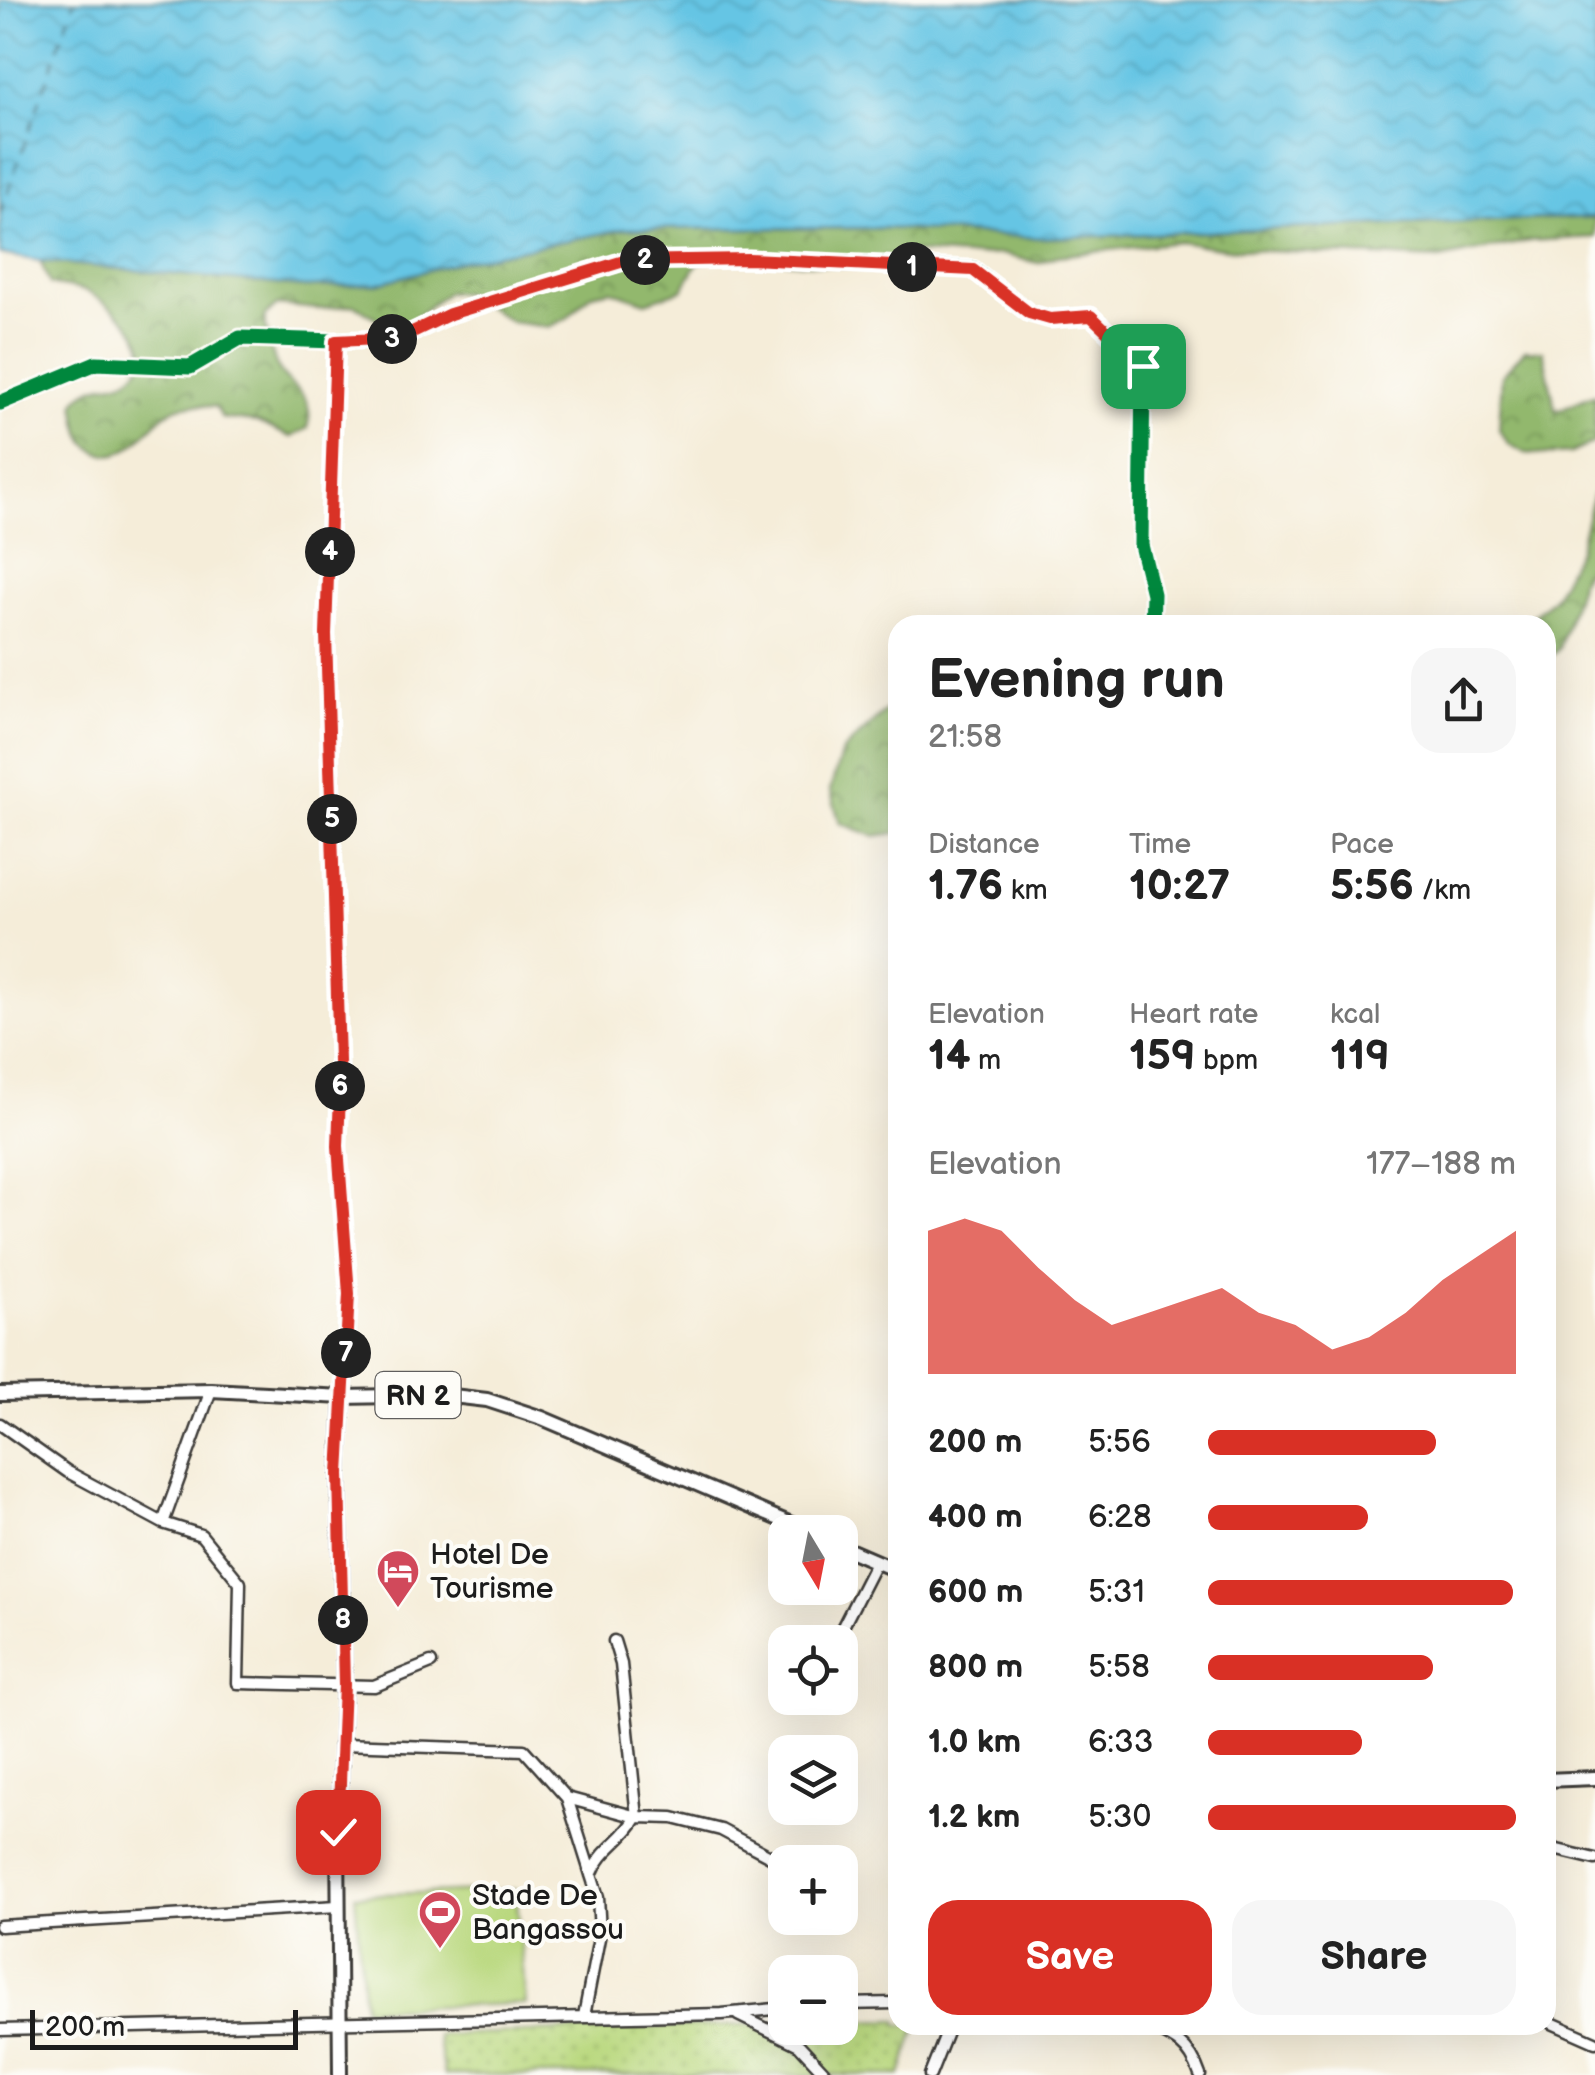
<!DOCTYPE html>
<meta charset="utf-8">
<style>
body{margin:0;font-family:"Balsamiq Sans",sans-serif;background:#f6f6f6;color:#222;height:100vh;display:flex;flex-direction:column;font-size:38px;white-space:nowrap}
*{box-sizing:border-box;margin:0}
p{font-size:32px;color:#767676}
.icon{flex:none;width:55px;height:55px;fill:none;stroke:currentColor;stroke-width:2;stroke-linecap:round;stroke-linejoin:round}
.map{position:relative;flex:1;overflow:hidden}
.sheet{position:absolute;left:888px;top:615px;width:668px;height:1420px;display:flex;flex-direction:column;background:#fff;border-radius:30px;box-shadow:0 10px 40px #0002}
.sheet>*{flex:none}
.needle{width:65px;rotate:170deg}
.fabs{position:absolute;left:768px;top:1515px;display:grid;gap:20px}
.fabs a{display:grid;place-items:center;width:90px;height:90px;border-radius:20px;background:#fff;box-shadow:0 10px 40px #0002;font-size:50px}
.scale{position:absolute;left:30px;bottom:25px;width:268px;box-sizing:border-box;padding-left:10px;border:5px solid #1c1c1c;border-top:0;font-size:28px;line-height:35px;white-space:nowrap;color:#1c1c1c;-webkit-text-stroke:8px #fdfcf7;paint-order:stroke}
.pin{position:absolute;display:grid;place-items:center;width:85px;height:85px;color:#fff;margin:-42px;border-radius:20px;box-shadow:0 5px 15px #0006}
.km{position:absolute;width:50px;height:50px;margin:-25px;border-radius:50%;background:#222;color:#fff;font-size:28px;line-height:50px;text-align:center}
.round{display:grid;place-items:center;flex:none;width:105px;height:105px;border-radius:30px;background:#f6f6f6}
.headline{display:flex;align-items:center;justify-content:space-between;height:170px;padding:0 40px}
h1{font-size:55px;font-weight:600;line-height:75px}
.stats{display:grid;grid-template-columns:repeat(3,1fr);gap:15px;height:170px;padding:10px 40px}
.stats div{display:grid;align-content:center}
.stats b{font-size:42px;font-weight:600}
.stats small{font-size:28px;font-weight:400}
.stats p{font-size:28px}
.chart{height:280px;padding:20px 40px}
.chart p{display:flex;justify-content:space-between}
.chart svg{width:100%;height:180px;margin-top:10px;fill:#d93025;opacity:.7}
.cta{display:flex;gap:20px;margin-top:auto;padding:20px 40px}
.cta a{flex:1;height:115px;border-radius:30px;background:#d93025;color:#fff;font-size:40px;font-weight:600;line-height:115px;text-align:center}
.cta a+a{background:#f6f6f6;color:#222}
ul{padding:0 40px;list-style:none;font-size:32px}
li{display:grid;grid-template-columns:160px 120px 1fr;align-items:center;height:75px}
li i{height:25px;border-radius:12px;background:#d93025}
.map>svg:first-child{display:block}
.grass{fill:url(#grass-dots);stroke:#6a7a4d;stroke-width:2.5}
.forest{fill:url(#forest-crowns);stroke:#576a44;stroke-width:2.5}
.pitch{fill:#b9d87e;stroke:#6a7a4d;stroke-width:2.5}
.water{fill:url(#water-waves);stroke:#407080;stroke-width:2.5}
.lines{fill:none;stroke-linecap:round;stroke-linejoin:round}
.ferry{stroke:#39606c;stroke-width:2.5;stroke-dasharray:12 10;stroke-linecap:butt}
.minor-casing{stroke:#3d3b38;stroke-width:15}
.major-casing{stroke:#3d3b38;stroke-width:18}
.minor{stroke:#fff;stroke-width:10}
.major{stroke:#fff;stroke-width:12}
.cycleway-casing{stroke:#fdfcf7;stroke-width:21}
.cycleway{stroke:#00873e;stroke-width:15}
.route-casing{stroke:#fff;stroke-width:20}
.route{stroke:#d93025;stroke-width:12}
.labels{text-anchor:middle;stroke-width:8;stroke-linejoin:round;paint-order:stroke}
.shield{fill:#fdfcf7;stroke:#605f5e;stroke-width:2.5}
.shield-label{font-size:28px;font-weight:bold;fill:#1c1c1c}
.poi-label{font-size:30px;fill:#1c1c1c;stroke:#fdfcf7;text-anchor:start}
</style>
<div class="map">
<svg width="1595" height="2075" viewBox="0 0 1595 2075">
<defs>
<pattern id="grass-dots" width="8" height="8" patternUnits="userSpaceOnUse" patternTransform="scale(2.5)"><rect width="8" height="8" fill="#b9d87e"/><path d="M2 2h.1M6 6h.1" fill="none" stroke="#9eb96c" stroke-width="1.8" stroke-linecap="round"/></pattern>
<pattern id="forest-crowns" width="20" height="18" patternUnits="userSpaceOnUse" patternTransform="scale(2.5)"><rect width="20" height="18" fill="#92b86d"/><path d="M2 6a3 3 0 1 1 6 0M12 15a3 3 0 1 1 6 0" fill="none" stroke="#769559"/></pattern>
<pattern id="water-waves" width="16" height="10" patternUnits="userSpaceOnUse" patternTransform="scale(2.5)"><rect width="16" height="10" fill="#65c5e4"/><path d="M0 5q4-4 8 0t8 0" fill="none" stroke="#57a9c3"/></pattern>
</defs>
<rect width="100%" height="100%" fill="#fdfcf7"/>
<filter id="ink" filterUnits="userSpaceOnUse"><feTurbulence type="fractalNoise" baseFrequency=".01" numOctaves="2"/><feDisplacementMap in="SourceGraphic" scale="20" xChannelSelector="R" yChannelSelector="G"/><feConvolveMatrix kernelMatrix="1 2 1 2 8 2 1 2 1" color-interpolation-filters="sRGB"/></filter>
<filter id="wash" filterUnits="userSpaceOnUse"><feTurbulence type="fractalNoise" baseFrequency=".0048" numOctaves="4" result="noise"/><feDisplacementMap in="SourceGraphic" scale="40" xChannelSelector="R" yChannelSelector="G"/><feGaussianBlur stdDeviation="2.25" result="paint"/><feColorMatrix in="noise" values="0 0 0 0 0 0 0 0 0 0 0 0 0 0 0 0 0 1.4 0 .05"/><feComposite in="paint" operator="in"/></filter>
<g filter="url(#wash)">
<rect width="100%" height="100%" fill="#f5edd9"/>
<path class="grass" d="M897,2020l1,5h19l-16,50h-457l-7,-40 348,-12v5h55v-7z"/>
<path class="forest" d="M1595,217v20l-66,4 -90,18 -210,-10 -51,-7 -121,14 -19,7 -37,-9 -36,2 -55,-4 -17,7 -10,11 -97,-9 -56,-12 -33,15 -15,26 -36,12 -35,-12 -19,4 -26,25 -17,8 -38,-5 -45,-29 -19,-1 -43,35 -18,-3 -31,-19 -36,4 -42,-4 -13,12c3,17 6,33 13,49 13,27 38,23 31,62l-17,9 -34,-15 -35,-4 -6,-11c-10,-1 -23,-3 -33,-1 -29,5 -48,55 -79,48 -25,-6 -26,-31 -29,-52 21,-26 44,-11 61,-31 25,-30 -24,-65 -47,-78 -11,-6 -27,-6 -39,-9l-10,-23 266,26 70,-3 86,-23 162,-32 261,-1 156,10z
M1525,350l18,1 13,60 39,-17v48l-24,11 -27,2 -19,-2 -16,-9 -10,-14 3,-55z
M1595,488v67l-15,26 -21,68 -14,12v-36h-22l31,-28 25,-49z
M897,700v133l-23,3 -34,-13 -10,-33 12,-38z"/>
<path class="pitch" d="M516,1890l10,114 -162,4 -9,-113z"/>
<path class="water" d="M0,0h1595v217l-554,21 -156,-10 -261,1 -162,32 -86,23 -70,3 -266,-26 -40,-7z"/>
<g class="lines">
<path class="ferry" d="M0,214l75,-214"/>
</g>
</g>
<g filter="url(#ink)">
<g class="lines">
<g class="minor-casing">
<path id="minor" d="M336,341l65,-3 50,-24 172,-53 126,-2 224,10 56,44 21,6 41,-3 52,50 -2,179 12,49 -1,31
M0,403l96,-40 94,4 50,-29 96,3 -10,293 14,460 -2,52 11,148 -6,103
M0,1424l68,48 95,51 38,12 39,48 -2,100 136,3 57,-23 -54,22
M163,1523l48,-133
M835,1642l41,-80
M342,1744l182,6 43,48 70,19 36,1 48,12 64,34
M567,1798l31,99 2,36 -16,83
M1545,1847l50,12
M591,1875c9,-25 33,-35 46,-58l-16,-153 -7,-23
M0,1926l338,-20
M840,2004l58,-1
M738,2015l61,30 28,30
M1545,2020l50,22
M1145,2025c29,12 45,20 55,50
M0,2030l722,-16 63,-6
M930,2075l20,-50"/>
</g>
<g class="major-casing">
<path id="major" d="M0,1394l211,-4 132,7 101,-2 43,5 55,18 268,114
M840,1546l58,25
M1545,1780l50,-2
M340,2075l-2,-243 6,-147 -5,-211 4,-77"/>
</g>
<use href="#minor" class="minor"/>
<use href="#major" class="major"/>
<g class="cycleway-casing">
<path id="cycleway" d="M336,341l65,-3 50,-24 172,-53 126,-2 224,10 56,44 21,6 41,-3 52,50 -2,179 12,49 -1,31
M0,403l96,-40 94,4 50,-29 96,3 -10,293 14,460 -2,52 11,148 -6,103"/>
</g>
<use href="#cycleway" class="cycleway"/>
</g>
</g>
<g class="lines" filter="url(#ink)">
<g class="route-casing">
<path id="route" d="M338,1832l6,-147 -5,-211 10,-180 -11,-148 2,-52 -14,-460 10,-293 64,-3 50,-24 174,-53 125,-2 224,11 56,43 21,6 41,-3 52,50"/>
</g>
<use href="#route" class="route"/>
</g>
<defs>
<g id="hotel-pin" transform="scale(2.25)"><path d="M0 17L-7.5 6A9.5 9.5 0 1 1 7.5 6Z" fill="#d1495b" stroke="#fdfcf7"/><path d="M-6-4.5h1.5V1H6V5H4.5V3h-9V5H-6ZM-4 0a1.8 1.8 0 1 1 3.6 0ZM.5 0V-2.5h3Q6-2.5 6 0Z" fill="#fff"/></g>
<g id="stadium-pin" transform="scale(2.25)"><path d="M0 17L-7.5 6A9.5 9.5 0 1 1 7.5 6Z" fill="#d1495b" stroke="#fdfcf7"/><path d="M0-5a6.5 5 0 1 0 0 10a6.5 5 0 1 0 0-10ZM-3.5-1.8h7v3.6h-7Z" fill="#fff"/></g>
</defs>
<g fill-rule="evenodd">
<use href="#hotel-pin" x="398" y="1571"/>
<use href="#stadium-pin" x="440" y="1912"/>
</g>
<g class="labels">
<rect class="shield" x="375.5" y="1372" width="85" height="46" rx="8"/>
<g class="shield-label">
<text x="418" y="1405">RN 2</text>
</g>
<g class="poi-label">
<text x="430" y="1564">Hotel De<tspan x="430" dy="34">Tourisme</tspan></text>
<text x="472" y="1905">Stade De<tspan x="472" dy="34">Bangassou</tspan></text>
</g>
</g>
</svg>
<div class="fabs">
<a><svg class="needle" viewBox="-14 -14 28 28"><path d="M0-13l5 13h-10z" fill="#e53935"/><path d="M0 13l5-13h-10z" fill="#767676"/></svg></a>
<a><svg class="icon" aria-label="locate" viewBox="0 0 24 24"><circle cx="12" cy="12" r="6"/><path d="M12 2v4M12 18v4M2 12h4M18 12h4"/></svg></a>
<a><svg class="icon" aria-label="layers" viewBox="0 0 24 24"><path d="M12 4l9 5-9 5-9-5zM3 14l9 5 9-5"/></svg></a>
<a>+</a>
<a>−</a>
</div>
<div class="scale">200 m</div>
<div class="pin" style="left:1143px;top:366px;background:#1e9e55"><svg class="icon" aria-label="arrive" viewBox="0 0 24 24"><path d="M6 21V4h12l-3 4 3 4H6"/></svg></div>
<div class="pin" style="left:338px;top:1832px;background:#d93025"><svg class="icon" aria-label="check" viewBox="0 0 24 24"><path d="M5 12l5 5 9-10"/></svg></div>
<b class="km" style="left:912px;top:267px">1</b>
<b class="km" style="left:645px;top:260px">2</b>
<b class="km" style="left:392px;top:339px">3</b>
<b class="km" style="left:330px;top:552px">4</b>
<b class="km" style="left:332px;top:819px">5</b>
<b class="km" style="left:340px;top:1086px">6</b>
<b class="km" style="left:346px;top:1353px">7</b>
<b class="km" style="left:343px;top:1620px">8</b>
<section class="sheet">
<div class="headline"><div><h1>Evening run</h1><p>21:58</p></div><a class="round"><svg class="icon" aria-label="share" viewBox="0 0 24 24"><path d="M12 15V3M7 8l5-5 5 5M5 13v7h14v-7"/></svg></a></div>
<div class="stats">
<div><p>Distance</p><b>1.76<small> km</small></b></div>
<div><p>Time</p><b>10:27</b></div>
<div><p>Pace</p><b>5:56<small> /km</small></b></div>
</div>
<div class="stats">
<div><p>Elevation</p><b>14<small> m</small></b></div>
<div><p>Heart rate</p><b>159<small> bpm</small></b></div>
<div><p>kcal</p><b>119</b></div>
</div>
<div class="chart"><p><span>Elevation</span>177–188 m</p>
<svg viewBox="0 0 160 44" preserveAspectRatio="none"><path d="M0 44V9L10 6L20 9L30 18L40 26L50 32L60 29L70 26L80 23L90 29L100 32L110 38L120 35L130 29L140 21L150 15L160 9V44z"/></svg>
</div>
<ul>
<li><b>200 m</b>5:56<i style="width:74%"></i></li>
<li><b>400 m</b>6:28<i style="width:52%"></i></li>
<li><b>600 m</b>5:31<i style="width:99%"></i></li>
<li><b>800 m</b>5:58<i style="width:73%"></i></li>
<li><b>1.0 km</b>6:33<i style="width:50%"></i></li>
<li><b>1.2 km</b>5:30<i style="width:100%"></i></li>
</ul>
<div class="cta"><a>Save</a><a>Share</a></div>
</section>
</div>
